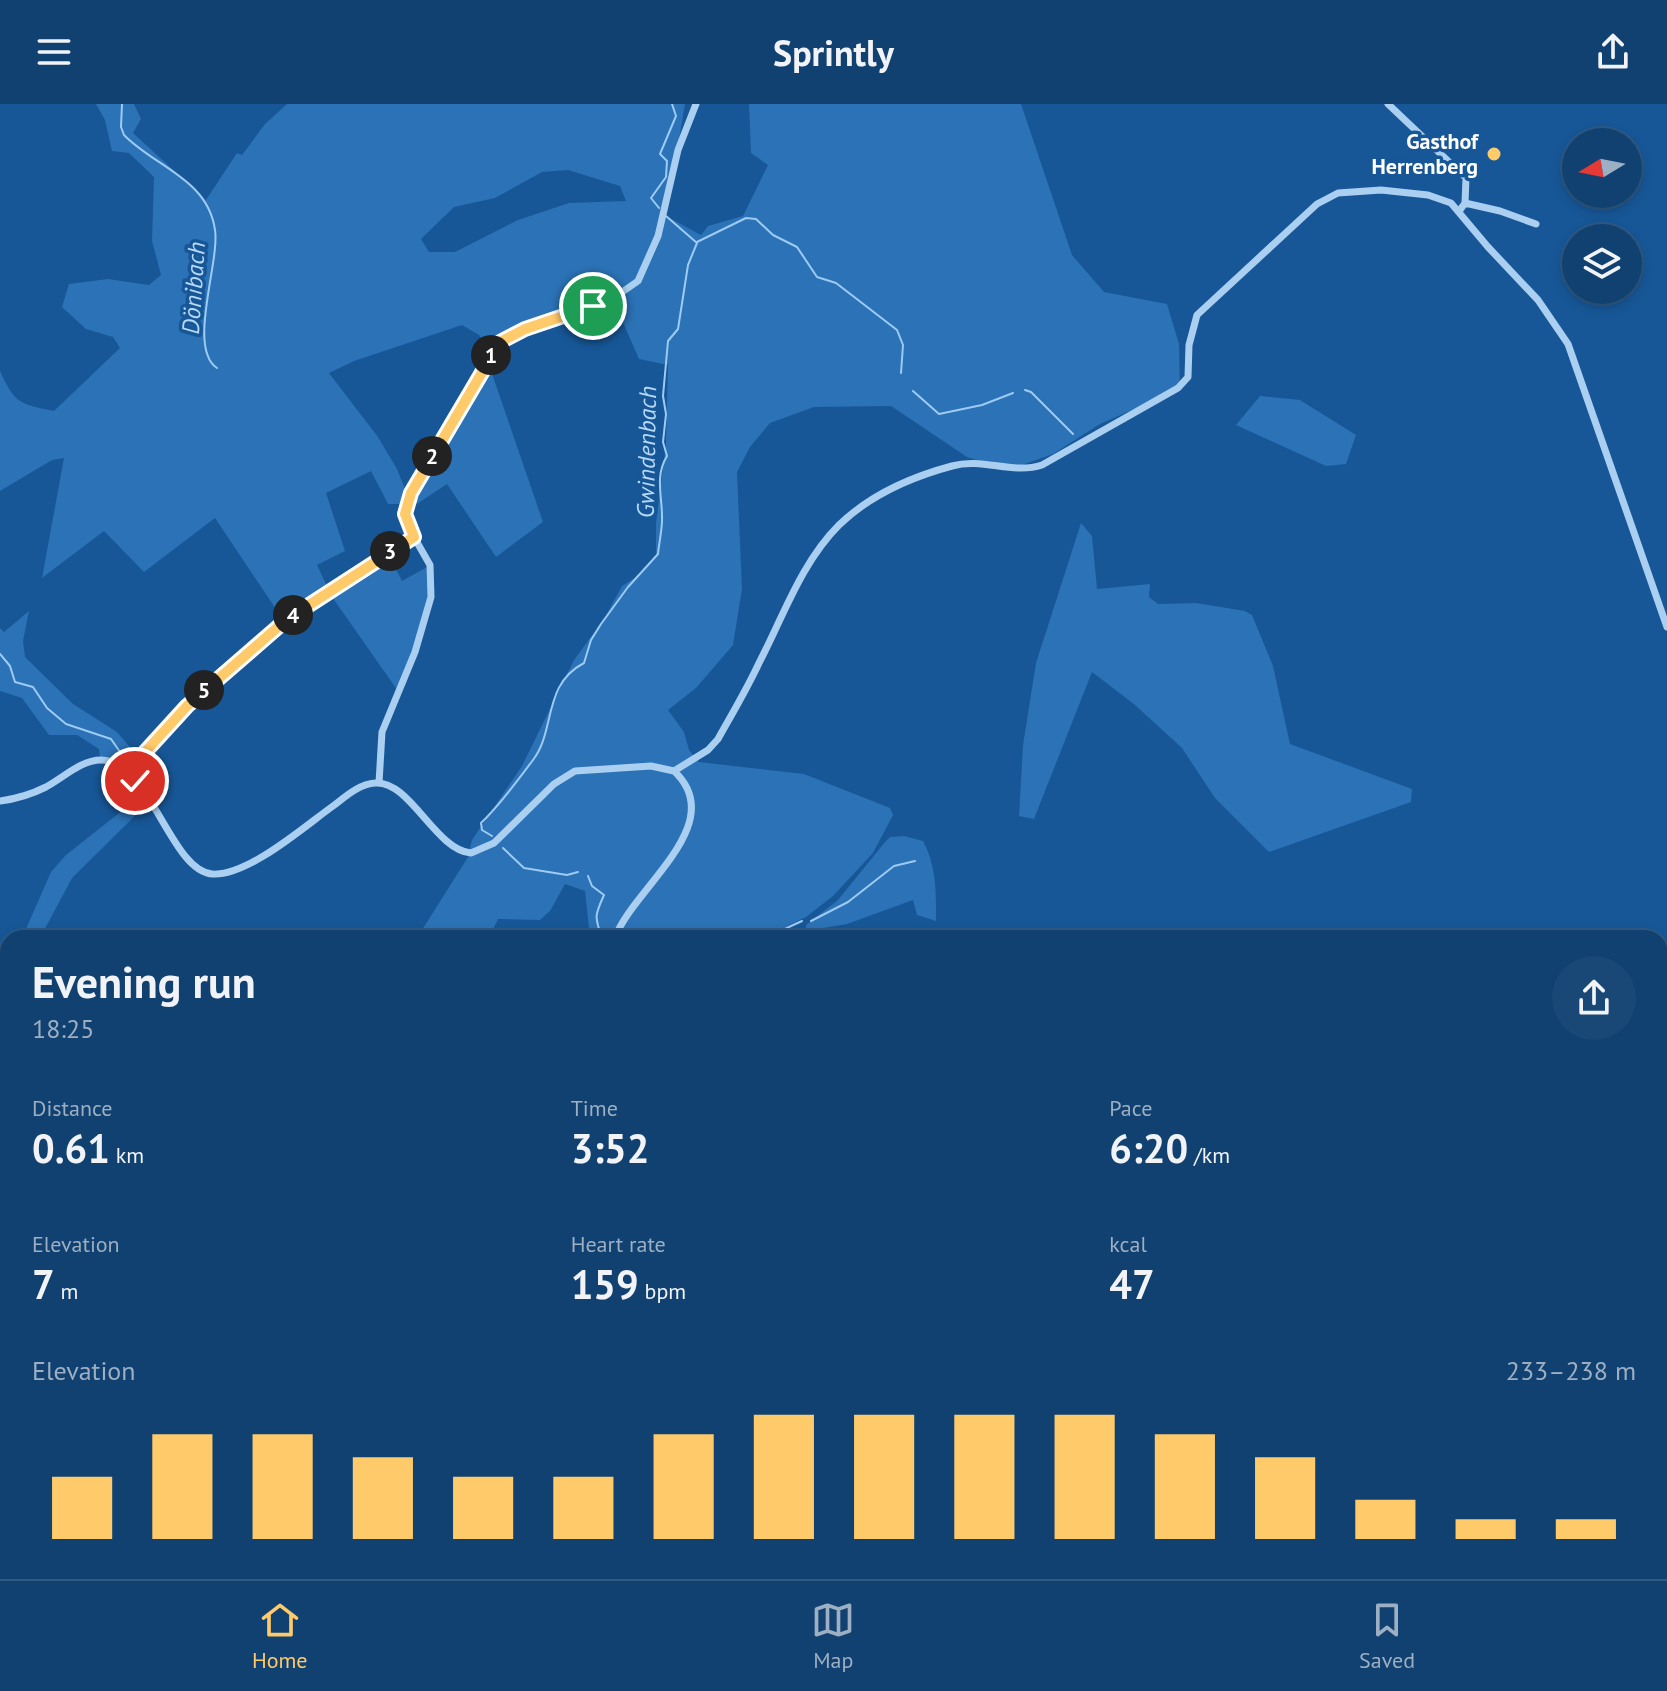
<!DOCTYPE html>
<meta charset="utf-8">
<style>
body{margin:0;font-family:"PT Sans",sans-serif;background:#1a4876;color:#f1f3f6;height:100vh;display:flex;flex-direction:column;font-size:30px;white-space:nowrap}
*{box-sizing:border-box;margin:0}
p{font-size:26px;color:#9cafc3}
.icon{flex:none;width:44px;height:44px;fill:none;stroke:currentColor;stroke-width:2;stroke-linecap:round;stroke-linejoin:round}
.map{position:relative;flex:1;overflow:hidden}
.details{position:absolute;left:0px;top:826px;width:1668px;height:650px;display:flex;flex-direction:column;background:#114171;border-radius:24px 24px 0 0;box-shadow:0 4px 12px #0003,0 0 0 2px #305a84}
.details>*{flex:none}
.needle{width:52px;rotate:260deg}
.fabs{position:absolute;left:1562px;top:24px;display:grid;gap:16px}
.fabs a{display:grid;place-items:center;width:80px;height:80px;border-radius:50%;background:#114171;box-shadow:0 4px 12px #0003,0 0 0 2px #305a84;font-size:40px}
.pin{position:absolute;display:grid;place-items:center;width:68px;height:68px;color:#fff;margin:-34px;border:4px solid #fff;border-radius:50%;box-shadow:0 2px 8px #0007}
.km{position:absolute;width:40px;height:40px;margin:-20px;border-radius:50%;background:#222;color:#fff;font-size:22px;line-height:40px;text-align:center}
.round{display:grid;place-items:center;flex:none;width:84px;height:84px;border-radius:42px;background:#1a4876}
.overview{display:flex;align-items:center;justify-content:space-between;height:136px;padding:0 32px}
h1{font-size:44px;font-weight:600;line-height:60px}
.stats{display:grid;grid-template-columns:repeat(3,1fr);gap:12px;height:136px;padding:8px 32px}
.stats div{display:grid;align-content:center}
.stats b{font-size:40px;font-weight:600}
.stats small{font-size:22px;font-weight:400}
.stats p{font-size:22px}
.chart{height:224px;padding:16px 32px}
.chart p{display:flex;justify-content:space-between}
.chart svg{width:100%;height:144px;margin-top:8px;stroke:#ffca6a;stroke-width:6}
header{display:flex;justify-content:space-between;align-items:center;height:104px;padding:0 32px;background:#114171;font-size:36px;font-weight:600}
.tabs{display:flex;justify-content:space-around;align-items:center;height:112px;border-top:2px solid #305a84;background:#114171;font-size:22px;color:#9cafc3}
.tabs a{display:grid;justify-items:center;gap:4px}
.tabs .on{color:#ffca6a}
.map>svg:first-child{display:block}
.green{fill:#2b72b6;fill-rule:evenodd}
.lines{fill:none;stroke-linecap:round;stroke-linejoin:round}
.stream{stroke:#9dcbf4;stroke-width:2}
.street{stroke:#aacff1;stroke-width:7}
.route-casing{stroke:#fff;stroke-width:16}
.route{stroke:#ffca6a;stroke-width:10}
.poi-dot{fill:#ffca6a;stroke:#175797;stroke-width:3}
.labels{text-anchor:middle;stroke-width:7;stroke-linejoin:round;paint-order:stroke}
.poi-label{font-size:22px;font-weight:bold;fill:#fff;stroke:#175797;text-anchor:end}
.water-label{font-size:24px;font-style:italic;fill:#b7d9f8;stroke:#175797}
</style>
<header><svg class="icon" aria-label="menu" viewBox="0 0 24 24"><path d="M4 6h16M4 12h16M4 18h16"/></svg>Sprintly<svg class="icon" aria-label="share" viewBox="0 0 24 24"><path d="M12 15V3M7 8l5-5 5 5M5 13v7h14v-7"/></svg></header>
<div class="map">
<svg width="1667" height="1475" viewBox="0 0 1667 1475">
<rect width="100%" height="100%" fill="#175797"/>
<path class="green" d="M96,0h38l7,15 -8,14 73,67 31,-47 5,2 23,-31 22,-20h398l-19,112 35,19 7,-9 35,-10 25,-51 -17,-12 -2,-49h272l51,151 32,37 63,12 12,40 1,45 -80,35 -47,30 -31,11 -22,2 -33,-10 -76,-51 -77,1 -44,16 -20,24 -13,25 5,117 -9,56 -37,43 -28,22 16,22 5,18 10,12 105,12 86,34 3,7 -20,38 -40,43 -27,21 -44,21h-172l-5,-47 -20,-7 -15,27 -10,9 -42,-1 -9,19h-72l51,-81 4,-17 50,-74 52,-106 30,-41 18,-33 19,-12 15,-19v-32l10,-79 2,-79 -29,-6 -25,-57 -97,33 -23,19 -15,-19 -17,-10 -108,36 -25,12 49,64 19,32 10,25 82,-129 54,157 -47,35 -49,-73 -39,26 -4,-6h-16l-17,-33 -45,22 19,58 -28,14 11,23 58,-38 16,31 29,-16 2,34 -33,95 -70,-100 -44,30 -71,-106 -71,54 -40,-41 -62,47 22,-120 -12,2 -52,31v-120c15,33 20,33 54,40l66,-63 -7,-11 -27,-8 -24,-22 7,-23 39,-5 41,6 12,-10 -9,-34 2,-64 -25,-24 -17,-2 -7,-31zM568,66l52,16 6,15 -57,2 -51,17 -63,32h-26l-8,-13 33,-32 41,-9 47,-26z
M1260,292l40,4 56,35 -10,29 -20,2 -90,-41z
M1081,419l11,13 5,53 53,-5 -1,13 9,7 38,-1 49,8 7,4 21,51 17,78 122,45 -1,13 -142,50 -54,-54 -33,-50 -47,-43 -43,-33 -58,147 -15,-3 4,-71 13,-82z
M29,507l-6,30 2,16 48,47 44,28 17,20 -2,10 13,13 4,12 -3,5 -10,-12 -36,-23 -1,-8 -22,-14h-28l-27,-37 -22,-7v-63l4,4z
M142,691l6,8 -76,75 -32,60h-18l29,-66 15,-17z
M904,732l19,5c14,26 13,52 13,80l-19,-6 -4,-15 -66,24 -41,7v-6l32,-25 47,-58 5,-5z
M6,1239l2,229h40l2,7h-50v-222z
M1660,1373l7,1v101h-288l5,-7h276z
M255,1468h777l-7,7h-781z"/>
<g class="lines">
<path class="stream" d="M122,0l-1,23 3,8c31,32 84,44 91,95 5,32 -28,118 2,138
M659,104l-8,-10 15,-21 1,-16 -7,-7 16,-38 -4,-12
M697,138l49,-24 10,1 17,16 24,12 20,30 19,6 61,47 6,15 -2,28
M1025,286l6,2 42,42
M913,287l26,23 43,-9 31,-12
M0,550l10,12 5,16 18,5 14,21 19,16 45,15 16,23
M132,665l17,21
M492,732l-10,-6 -1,-7c19,-18 37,-43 52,-63 23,-30 9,-75 51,-97l7,-23 10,-16 27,-37 30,-33c1,-10 4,-25 4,-33 1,-23 -8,-44 5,-65l-4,-14 3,-28 -3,-18 5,-55 10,-12 10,-64 9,-22 -31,-27
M503,744l21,20 43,7 11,-3
M588,772l4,10 12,9c-9,20 -10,21 -2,43
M811,817l37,-19 46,-36 21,-5
M765,834l37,-17"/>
<path class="street" d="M1388,0l78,74 -1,25 -5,7
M1465,99l35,8 36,13
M414,433l-9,-23 6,-21 86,-147 18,-13 100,-36 23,-16 20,-45 20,-86 18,-46
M123,666l12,-7 52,-57 99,-86 128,-83 16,28 1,32 -16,55 -33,80 -3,51
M674,667l34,-21 10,-11c14,-25 29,-50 41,-76 24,-46 42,-100 80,-138 30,-29 72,-48 113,-59 31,-9 60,9 90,-1l136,-77 10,-11 1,-32 8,-30 120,-111 21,-11 43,-3 47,5 23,8 37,44 50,53 30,44 99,283
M0,697c16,-2 32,-7 46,-14 17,-9 35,-27 55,-27 49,0 69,110 111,114 35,3 93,-48 121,-68 12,-9 26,-22 42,-23 35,-3 60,67 96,70l23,-10 60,-59 21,-13 76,-5 23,5
M615,834c17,-49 116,-114 59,-167
M1660,963l7,3"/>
</g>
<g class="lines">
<g class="route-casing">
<path id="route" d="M135,677l-12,-11 12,-7 52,-57 99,-86 128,-83 -9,-23 6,-21 89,-151 25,-13 68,-23"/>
</g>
<use href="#route" class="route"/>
</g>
<circle class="poi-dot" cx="1494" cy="50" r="8"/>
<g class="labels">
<g class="poi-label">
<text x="1478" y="45">Gasthof<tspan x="1478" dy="25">Herrenberg</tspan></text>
</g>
<g class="water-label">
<text transform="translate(194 184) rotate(-86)" y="8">Dönibach</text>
<text transform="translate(647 348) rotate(-89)" y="8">Gwindenbach</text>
</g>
</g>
</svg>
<div class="fabs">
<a><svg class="needle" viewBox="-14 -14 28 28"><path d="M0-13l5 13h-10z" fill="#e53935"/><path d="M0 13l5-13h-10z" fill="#9cafc3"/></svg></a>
<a><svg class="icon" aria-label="layers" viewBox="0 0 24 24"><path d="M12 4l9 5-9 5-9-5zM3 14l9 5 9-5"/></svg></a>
</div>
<div class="pin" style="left:593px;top:202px;background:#1e9e55"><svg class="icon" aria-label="arrive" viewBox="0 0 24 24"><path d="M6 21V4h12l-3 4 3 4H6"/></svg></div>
<div class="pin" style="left:135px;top:677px;background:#d93025"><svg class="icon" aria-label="check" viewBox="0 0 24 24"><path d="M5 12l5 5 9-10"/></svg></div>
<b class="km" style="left:491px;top:251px">1</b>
<b class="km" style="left:432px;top:352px">2</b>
<b class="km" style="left:390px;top:447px">3</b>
<b class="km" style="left:293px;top:511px">4</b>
<b class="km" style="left:204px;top:586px">5</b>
<section class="details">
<div class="overview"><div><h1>Evening run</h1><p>18:25</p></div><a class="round"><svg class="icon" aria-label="share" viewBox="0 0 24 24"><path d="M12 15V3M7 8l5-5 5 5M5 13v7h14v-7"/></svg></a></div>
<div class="stats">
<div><p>Distance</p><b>0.61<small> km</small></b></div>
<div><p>Time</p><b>3:52</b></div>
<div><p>Pace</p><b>6:20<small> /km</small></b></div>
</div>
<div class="stats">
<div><p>Elevation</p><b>7<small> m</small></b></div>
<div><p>Heart rate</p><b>159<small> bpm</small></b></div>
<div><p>kcal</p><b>47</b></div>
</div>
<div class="chart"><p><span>Elevation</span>233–238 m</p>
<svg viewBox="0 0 160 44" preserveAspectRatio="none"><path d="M5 44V25M15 44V12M25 44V12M35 44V19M45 44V25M55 44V25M65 44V12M75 44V6M85 44V6M95 44V6M105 44V6M115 44V12M125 44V19M135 44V32M145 44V38M155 44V38"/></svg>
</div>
</section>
</div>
<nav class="tabs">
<a class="on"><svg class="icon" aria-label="home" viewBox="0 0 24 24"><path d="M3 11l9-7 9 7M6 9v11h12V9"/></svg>Home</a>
<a><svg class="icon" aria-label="map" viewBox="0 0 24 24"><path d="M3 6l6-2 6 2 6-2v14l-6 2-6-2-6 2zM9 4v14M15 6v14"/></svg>Map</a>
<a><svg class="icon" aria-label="saved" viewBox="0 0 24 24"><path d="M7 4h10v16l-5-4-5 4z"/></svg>Saved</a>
</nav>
